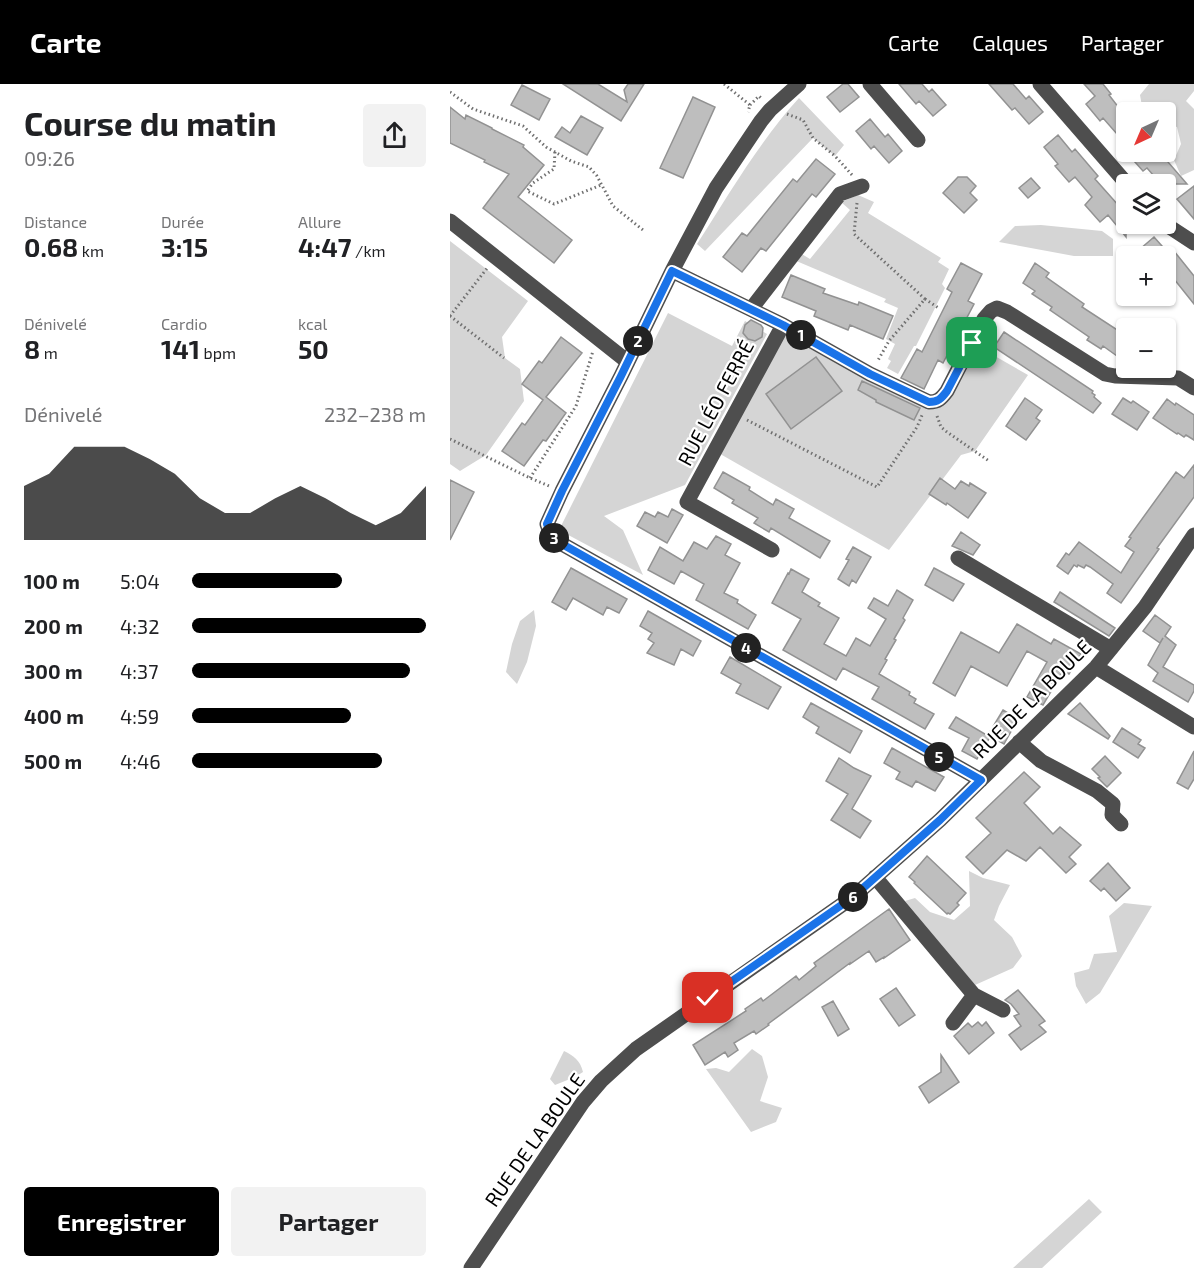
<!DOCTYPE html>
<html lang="fr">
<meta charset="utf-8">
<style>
body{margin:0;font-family:"Exo 2",sans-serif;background:#f2f2f2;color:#202124;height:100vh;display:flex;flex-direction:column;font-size:22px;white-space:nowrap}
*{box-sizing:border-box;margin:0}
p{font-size:20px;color:#757577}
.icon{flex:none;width:33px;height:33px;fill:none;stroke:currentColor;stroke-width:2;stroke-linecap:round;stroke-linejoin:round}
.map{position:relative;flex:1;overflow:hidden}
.details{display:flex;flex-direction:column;background:#fff;width:450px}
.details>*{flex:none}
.needle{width:39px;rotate:224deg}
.fabs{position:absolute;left:666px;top:18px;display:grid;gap:12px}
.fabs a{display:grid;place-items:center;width:60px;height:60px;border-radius:6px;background:#fff;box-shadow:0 2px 4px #0004;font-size:30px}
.pin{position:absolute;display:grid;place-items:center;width:51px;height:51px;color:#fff;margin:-26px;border-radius:12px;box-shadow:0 3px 9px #0006}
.km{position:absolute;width:30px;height:30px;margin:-15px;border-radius:50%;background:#222;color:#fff;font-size:16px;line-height:30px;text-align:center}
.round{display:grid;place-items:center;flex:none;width:63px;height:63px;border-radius:6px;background:#f2f2f2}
.head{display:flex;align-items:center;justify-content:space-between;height:102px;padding:0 24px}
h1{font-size:33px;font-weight:700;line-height:45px}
.stats{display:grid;grid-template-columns:repeat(3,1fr);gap:9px;height:102px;padding:6px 24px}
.stats div{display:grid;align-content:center}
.stats b{font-size:26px;font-weight:700}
.stats small{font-size:16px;font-weight:400}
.stats p{font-size:16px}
.chart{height:168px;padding:12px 24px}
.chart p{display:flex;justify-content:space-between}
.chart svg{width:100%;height:108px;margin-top:6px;fill:#000;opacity:.7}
.cta{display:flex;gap:12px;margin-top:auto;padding:12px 24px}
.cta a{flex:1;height:69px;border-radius:6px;background:#000;color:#fff;font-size:24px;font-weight:700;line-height:69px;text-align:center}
.cta a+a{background:#f2f2f2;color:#202124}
ul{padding:0 24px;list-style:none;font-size:20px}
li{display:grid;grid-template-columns:96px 72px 1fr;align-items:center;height:45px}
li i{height:15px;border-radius:8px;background:#000}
header{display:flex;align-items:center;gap:36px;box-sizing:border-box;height:84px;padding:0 30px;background:#000;color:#fff}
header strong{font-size:28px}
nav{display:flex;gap:33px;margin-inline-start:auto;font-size:21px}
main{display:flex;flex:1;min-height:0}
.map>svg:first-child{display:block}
.green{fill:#d5d5d5}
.building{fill:#bebebe;stroke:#929292;stroke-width:1.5}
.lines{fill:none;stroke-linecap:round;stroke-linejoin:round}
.path{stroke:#707070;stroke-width:3;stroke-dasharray:1.5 3;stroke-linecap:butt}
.minor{stroke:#4e4e4e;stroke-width:15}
.route-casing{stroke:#fff;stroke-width:12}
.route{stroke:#1a73e8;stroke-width:8}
.labels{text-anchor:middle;stroke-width:4.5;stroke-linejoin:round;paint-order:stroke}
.street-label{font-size:20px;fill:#000;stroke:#fff}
</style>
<header>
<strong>Carte</strong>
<nav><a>Carte</a><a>Calques</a><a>Partager</a></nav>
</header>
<main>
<section class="details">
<div class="head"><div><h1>Course du matin</h1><p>09:26</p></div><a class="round"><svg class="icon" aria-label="share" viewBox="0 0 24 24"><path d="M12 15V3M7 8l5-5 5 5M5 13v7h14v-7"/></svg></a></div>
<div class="stats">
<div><p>Distance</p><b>0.68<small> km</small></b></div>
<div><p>Durée</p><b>3:15</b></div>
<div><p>Allure</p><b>4:47<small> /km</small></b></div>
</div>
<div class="stats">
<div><p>Dénivelé</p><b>8<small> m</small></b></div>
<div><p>Cardio</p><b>141<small> bpm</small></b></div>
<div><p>kcal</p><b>50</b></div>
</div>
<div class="chart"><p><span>Dénivelé</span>232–238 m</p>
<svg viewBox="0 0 160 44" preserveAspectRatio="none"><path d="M0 44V22L10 17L20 6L30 6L40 6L50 11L60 17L70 27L80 33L90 33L100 27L110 22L120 27L130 33L140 38L150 33L160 22V44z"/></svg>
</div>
<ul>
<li><b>100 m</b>5:04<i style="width:64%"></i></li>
<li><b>200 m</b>4:32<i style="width:100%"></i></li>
<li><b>300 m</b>4:37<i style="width:93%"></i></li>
<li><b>400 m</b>4:59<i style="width:68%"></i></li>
<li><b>500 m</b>4:46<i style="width:81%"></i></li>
</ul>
<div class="cta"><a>Enregistrer</a><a>Partager</a></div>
</section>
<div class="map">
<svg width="744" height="1184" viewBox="0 0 744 1184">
<rect width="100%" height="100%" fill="#fff"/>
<path class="green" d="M699,0h45v7l-8,10 8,8v61l-13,6 -7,-16 7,-16 -4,-17 -11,-3v-12h-23l-3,-17z
M349,14l45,47 -9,11 -22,-18 -108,113 -8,-7c32,-50 62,-102 102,-146z
M408,111l16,7 -6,11 73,45 -3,4 11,7 -7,15 3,4 -29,58h-2l-16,28 -11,-6 4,-7 -3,-2 7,-15 -9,-5 12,-31 -14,-6 2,-3 -92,-39 6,-7 10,6 40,-49 -9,-8z
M591,141l61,6 11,8v17h-39l-75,-14 16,-16z
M0,157l78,60 -26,36 3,21 15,11 4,32 -38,54 -26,16 -10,-7z
M218,229l64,33 13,-25 22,13 -82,151 -81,31 19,14 20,45 -84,-45z
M333,241l153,77 36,-59 56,32 -53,76 -14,4 -72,95 -174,-99z
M84,526l2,16 -9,36 -10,22 -11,-12 6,-28 8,-23z
M519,787l14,7 27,7 -11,21 -5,14 18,17 10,19 -9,12 -38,17 -70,-84 10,-3 15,14 24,8 16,-14z
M674,819l28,3 -52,87 -14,11 -10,-18 -2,-13 15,-4 5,-15 23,-2 -8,-36z
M302,965l10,7 6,21 -8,24 22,7 -6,14 -25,10 -45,-63 10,-1 13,4z
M114,967c10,5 16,9 19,21l-8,5 -20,8 -5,-6z
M639,1115l13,13 -60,56h-29z"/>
<path class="building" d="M113,0h35l29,18 -3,-12 4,-6h16l-23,37z
M393,0h5l11,13 -19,15 -13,-15z
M449,0h23l7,8 3,-3 14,16 -13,11 -14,-15 -3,3z
M539,0h24l13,15 3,-3 14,16 -14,12 -14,-16 -3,2z
M634,0h19l8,10 -2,1 17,22v9l-9,8 -14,-16 -3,3 -14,-17 9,-8z
M72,1l28,14 -11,21 -28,-15z
M243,13l22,10 -32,71 -23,-10z
M0,23l15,12 1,-4 26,13v1l32,16 -1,2 21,18 -26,32 54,43 -18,23 -71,-55 26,-34 -25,-12 1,-2 -35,-17z
M131,32l22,12 -16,27 -32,-18 7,-10 8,6z
M420,35l15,18 3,-3 14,17 -13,12 -15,-17 -3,3 -15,-18z
M608,51l14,17 3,-3 23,27 -3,3 24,27 7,-6v37l-18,-22 -8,7 -15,-17 7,-8 -17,-20 -6,5 -14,-16 3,-2 -14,-17z
M676,68h26l6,7 4,-4 25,29h-26l-14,-16 -4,3z
M366,75l19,15 -19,23 -4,-3 -46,57 -5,-3 -19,24 -19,-15 19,-24 5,3 46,-57 4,3z
M508,93h9l9,9 -6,7 7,7 -13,13 -21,-20z
M581,94l9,10 -12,10 -9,-10z
M744,102v33l-17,-20z
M704,153l16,18 4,-4 20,25v28l-28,-35v-11l2,-2h-36z
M511,179l21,11 -14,27 6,3 -31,59 -5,-3 -14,29 -23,-11 16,-29 5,3 30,-60 -5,-3z
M585,179l14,10 -3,4 38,27 -2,3 40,26 -4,6 7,5 -8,12 -14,-10 -2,3 -14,-9 2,-3 -39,-27 2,-3 -20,-13 3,-3 -12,-8z
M341,191l34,14 -2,4 35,12 1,-3 34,14 -10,23 -33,-14 -2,5 -34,-14 2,-5 -34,-14z
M301,236l10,5 2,3 -1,9 -7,4 -7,-2 -5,-6 2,-8z
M554,248l89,59 -1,2 3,2 -1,2 7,6 -8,10 -99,-66z
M111,253l21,16 -36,44 20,16 -20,28 -3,-1 -19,26 -22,-15 20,-28 3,2 18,-25 -21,-16 17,-23 3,2z
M366,273l26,34 -51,38 -25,-35z
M412,297l58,27 -6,12 -38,-18v-2l-18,-10z
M575,314l17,12 -6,8 4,3 -14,19 -20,-14z
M673,314l8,5 2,-2 16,11 -12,18 -25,-16z
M717,315l8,6 1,-2 18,12v25l-8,-5 -2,2 -6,-4 -1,1 -24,-16z
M744,381v32l-37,51 2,1 -38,54 -14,-10 6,-9 -23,-17 -4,-2 -2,3 -6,-3 -1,2 -3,-2 -6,9 -11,-8 9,-13 3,2 10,-13 42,31 13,-21 -9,-6 6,-8 -2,-1 47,-65 8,6z
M273,388l27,15 -1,3 24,15 3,-6 18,10 -5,9 41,23 -10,17 -49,-30 -2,4 -15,-9 4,-5 -26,-15 2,-3 -20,-12z
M490,394l15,11 6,-8 8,5 1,-3 16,10 -18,25 -21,-15 -1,2 -17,-11z
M0,396l24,12 -24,48z
M222,425l11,6 -16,28 -30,-17 8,-14 10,5 3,-5 10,5z
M511,448l19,13 -7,10 -21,-9z
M266,452l15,8 -6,11 15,8 -16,30 14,7 -1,3 19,12 -8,14 -52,-29 8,-16 -23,-13 -7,13 -26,-14 12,-23 23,14 11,-19 13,7z
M403,463l18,10 -15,26 -4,-3 -3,6 -11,-7 11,-19 -3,-1z
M121,484l56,31 -8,14 -12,-6 -4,8 -30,-17 -7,12 -14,-8z
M484,484l30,16 -11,17 -28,-16z
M341,485l18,10 -7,13 18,11 -2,3 21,12 -15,26 22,12 10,-18 14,8 16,-27 -18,-11 6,-10 14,8 9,-16 16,10 -10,18 2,2 -11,19 2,1 -11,19 2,1 -8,14 31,18 -1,3 7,4 -2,4 20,11 -9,15 -53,-30 7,-12 -36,-19 -7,12 -53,-30 18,-31 -29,-16 16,-30 1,1z
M610,508l55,36 -6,8 -55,-34z
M198,527l53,30 -8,15 -12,-7 -7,16 -27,-12 7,-10 -6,-4 4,-6 -12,-7z
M705,531l16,12 -6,9 11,9 -13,22 31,18v6l-6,11 -35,-21 5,-8 -10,-8 15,-27 -3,5 -17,-12z
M567,540l34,20 3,-5 27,15 -12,20 -6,-3 -20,34 -16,-8 20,-35 -20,-11 -20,35 -36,-20 -16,30 -22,-13 28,-51 38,21z
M280,573l51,30 -13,22 -32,-16 5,-9 -20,-11z
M361,619l51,28 -12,22 -34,-20 3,-6 -16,-10z
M630,619l30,33 -2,3 -40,-25z
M553,626l15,9 -14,25 -16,-9z
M506,633l34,20 -13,22 -15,-8 7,-13 -20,-10z
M672,644l19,12 -3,4 7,4 -7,10 -25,-16z
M442,664l52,29 -9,14 -19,-10 -4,6 -16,-8 4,-7 -16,-9z
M744,667v28l-6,10 -11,-6z
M655,672l16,17 -14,14 -9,-9 2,-1 -8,-8z
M389,674l15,10 17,8 -19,33 19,12 -11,17 -29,-18 17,-26 -22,-13z
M574,688l16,15 -16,16 29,31 7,-7 21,18 -12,12 7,7 -10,9 -26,-26 -14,14 -19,-11 -24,24 -17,-17 25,-24 -15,-15z
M477,772l39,37 -9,10 2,2 -9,9 -2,-1 -1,1 -33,-31 1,-1 -6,-5z
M658,779l22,25 -14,13 -12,-13 -3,3 -11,-10z
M439,825l21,31 -26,18v-1l-8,5 -7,-11 -19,13v-1l-82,61 1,1 -13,9 -2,-3 -20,12 4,7 -10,7 -3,-5 -20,13 -12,-20 53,-34 -1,-2 16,-11 2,3 33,-25 3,4 17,-14 -2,-3z
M446,904l19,27 -16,11 -19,-27z
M568,906l27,31 -6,4 7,7 -25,18 -12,-15 12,-9 -7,-10 5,-2 -8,-10 -6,-4z
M383,917l16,28 -11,7 -16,-29z
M528,938l4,4 4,-4 8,11 -25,21 -15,-18 14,-13 4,4z
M491,971l18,27 -30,21 -10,-16 22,-15z"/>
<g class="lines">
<path class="path" d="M274,0l26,21 -2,7
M0,8l23,17 50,17 23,21 25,14 18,6 8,9 16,30 30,24
M300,21l9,-9 2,2
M337,30l16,6 10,18 22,18 18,20
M105,68l-1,17 -21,14 -6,8 27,13 47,-19
M407,119l-3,31 71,65 -36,42 -12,21
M475,215l15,10
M0,232l38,-49
M0,232l54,42
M487,332l4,11 6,5 42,29
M297,336l130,67 40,-60 6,-14
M0,355l80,39 19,8
M80,394l46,-72 17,-55"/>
<path class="minor" d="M349,0l-29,26 -9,11 -45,67 -44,83 -51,105 -59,115 -15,33 5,13 10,7 419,236
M420,0l48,56
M590,0l87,100
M0,137l178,141
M715,140l29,19
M222,187l111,54 87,49 59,28c9,0 12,-3 18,-11l37,-72 7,-8 6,-3 10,4 98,62 10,2 63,2 16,10
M301,225l89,-115 22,-8
M322,466l-85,-48 96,-177
M508,474l153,91
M646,583l98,60
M569,658l22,19 56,30 16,13 -1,11 9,9
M425,793l99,118 29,15
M503,939l21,-28
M21,1184l112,-166 18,-21 35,-32 217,-152 87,-77 156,-153 49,-60 49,-72"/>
</g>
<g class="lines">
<g class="route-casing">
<path id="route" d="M258,914l145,-101 87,-77 41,-40 -419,-236 -10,-7 -5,-13 15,-33 59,-115 51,-105 111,54 87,49 59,28c9,0 12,-3 18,-11l25,-48"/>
</g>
<use href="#route" class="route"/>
</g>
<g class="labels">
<g class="street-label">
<text transform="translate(266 319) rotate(-62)" y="7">RUE LÉO FERRÉ</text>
<text transform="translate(582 615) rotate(-45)" y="7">RUE DE LA BOULE</text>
<text transform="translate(85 1056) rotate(-55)" y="7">RUE DE LA BOULE</text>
</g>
</g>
</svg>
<div class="fabs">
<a><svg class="needle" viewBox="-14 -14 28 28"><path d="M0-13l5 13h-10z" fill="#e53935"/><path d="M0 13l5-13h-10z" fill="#757577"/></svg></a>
<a><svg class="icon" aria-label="layers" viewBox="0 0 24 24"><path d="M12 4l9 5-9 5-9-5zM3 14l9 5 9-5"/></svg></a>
<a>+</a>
<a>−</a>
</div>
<div class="pin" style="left:522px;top:259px;background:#1e9e55"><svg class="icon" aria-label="arrive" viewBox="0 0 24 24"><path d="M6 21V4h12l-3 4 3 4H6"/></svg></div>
<div class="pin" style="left:258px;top:914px;background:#d93025"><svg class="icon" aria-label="check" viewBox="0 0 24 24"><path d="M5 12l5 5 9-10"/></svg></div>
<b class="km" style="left:351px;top:251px">1</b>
<b class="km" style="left:188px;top:257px">2</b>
<b class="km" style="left:104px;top:454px">3</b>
<b class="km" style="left:296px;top:564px">4</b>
<b class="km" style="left:489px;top:673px">5</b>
<b class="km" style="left:403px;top:813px">6</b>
</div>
</main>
